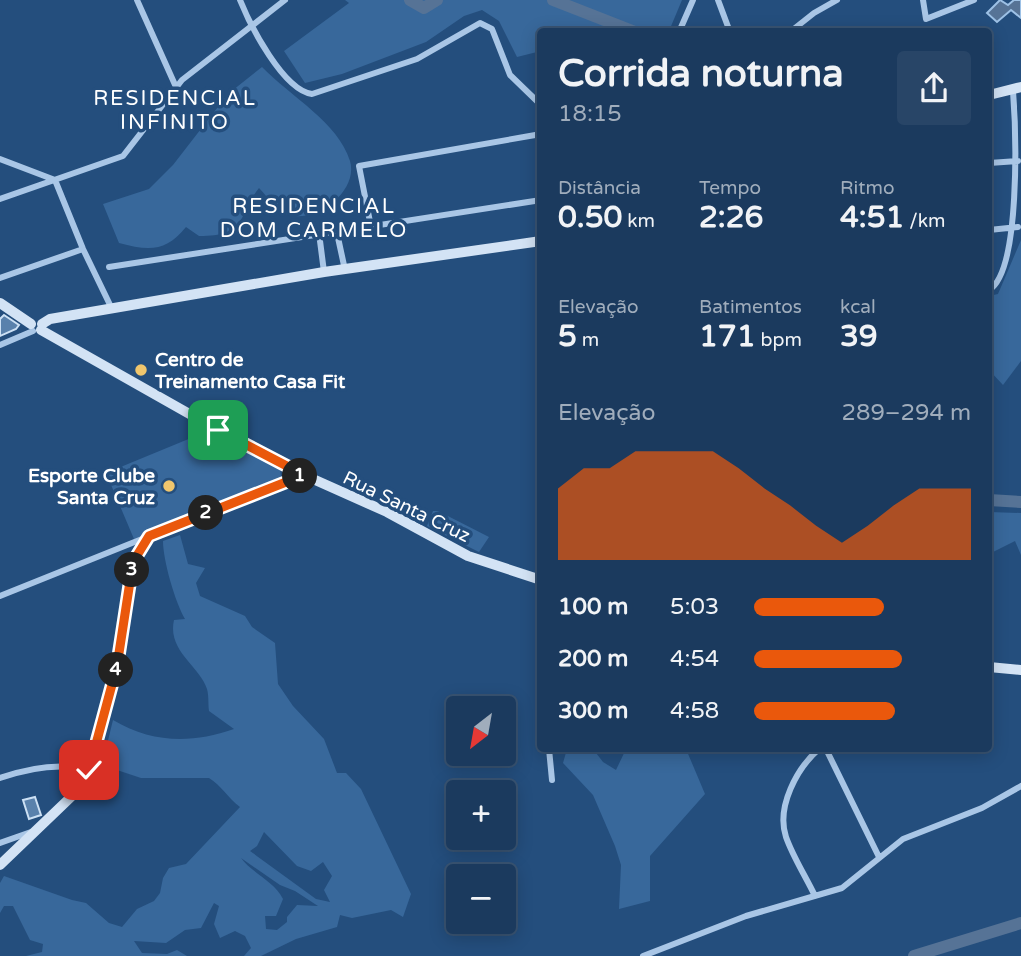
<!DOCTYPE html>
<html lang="pt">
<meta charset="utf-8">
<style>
body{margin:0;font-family:"Varela Round",sans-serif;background:#284567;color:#f1f3f6;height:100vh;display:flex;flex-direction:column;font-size:26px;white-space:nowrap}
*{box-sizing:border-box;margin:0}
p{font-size:23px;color:#a0adbc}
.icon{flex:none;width:38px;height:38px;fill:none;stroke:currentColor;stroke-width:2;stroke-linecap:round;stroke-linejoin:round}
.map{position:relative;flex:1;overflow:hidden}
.side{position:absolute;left:537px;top:28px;width:455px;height:724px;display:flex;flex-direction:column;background:#1b3a5e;border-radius:7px;box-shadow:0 4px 18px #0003,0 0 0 2px #395473}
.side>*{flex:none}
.needle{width:46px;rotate:211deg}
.controls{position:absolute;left:446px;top:696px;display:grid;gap:14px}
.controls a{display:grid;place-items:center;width:70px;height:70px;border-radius:7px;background:#1b3a5e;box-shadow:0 4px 18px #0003,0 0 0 2px #395473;font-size:35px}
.pin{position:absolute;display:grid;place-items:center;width:60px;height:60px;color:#fff;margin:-30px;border-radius:14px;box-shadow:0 4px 10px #0006}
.km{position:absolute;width:35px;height:35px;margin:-18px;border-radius:50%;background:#222;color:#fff;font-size:19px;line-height:35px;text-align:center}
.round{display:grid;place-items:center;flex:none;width:74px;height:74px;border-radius:7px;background:#284567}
.headline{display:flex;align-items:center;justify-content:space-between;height:119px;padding:0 21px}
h1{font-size:38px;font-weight:700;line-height:52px}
.figures{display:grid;grid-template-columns:repeat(3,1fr);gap:10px;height:119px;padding:7px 21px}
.figures div{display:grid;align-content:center}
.figures b{font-size:30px;font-weight:700}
.figures small{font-size:19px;font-weight:400}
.figures p{font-size:19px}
.chart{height:196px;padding:14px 21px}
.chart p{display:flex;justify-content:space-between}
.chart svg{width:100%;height:126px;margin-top:7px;fill:#ea580c;opacity:.7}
ul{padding:0 21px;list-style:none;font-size:23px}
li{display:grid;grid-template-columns:112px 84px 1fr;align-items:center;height:52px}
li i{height:18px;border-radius:9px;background:#ea580c}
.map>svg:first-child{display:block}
.green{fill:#38689b;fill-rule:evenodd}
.water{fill:#567396;stroke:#9dc1e6;stroke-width:2}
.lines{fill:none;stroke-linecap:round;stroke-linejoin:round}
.river{stroke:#567396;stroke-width:12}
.building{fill:#5981ac;stroke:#cce0f4;stroke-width:2}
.street{stroke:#a9c6e6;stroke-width:6}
.secondary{stroke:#d3e3f5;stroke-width:10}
.route-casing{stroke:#fff;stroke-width:14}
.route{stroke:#ea580c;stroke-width:9}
.poi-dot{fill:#f0c66d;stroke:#244e7d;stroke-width:2.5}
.labels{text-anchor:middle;stroke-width:7;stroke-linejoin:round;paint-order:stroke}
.poi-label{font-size:19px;font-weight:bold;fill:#fff;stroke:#244e7d;text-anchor:start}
.street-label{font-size:19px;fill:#fff;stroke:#244e7d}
.neighbourhood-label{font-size:21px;letter-spacing:2px;fill:#fff;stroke:#244e7d}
</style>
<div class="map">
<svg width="1021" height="956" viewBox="0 0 1021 956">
<rect width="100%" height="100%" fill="#244e7d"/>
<path class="green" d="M345,0h337l-13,31 -128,1v19l-24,6 -18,-36 -17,-11 -18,6 -38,26 -84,32 -37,9 -21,-32 65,-48z
M262,67c29,30 76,55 88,94 9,31 -36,64 -64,53 -11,-5 -19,-18 -27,-26 -23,29 -10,48 -60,48l-13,-9c-20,25 -37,24 -67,16l-16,-39 46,-15 24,-24 55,-71z
M1021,240v121l-18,24 -14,-15v-74l9,-2z
M208,431l72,38 1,8 -3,4 -144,58 -28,-66z
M433,511h5l51,26 -10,15 -52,-26z
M989,512l32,1v42l-6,-14 -26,13z
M180,535l8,29 17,4 -9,15 4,13 45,20 7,11 23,16 3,41 15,22 31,33 13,34h9l15,16 50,105 -8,23 -12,-7 -39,8 -12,-3 -3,12 -41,12 -35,17h-17l7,-8 -6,-12 -10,-5 -15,7 -6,-14 5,-18 -5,-3 -13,25 -16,2 -19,13 -32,-2 8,12 25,1 10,-4 10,6h-161l16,-4 1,-8 -13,-4 -17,-34h-9l-4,7v-30l4,-7 68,24 14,3 23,20 13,4 15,-18 17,-8 6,-8 3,-15 6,-10 17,-4 54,-57c-12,-9 -19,-22 -31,-29h-68l-39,-13 11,-45c39,23 78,24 121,9l-25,-18c-1,-7 0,-15 -2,-22 -7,-23 -40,-38 -33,-69l11,-1c-10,-17 -22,-59 -22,-78zM264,832l33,34 14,5 12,-9 9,14 -8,14 6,12 -14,-3 -66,-48 7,-5zM241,858l39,27 15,6 23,15 -21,-1 -10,12v5l-10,8 -11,-1 -1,-13h11l7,-17c-9,-18 -30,-25 -42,-41z
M567,749h26l10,13 13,8 10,-21h60l19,45 -55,62v45l-31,8 2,-44 -6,-19 -22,-51 -30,-32z"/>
<path class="water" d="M1000,0l8,5 6,-5h7v18l-10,-8 -14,12 -10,-9z"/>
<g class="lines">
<path class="river" d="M410,0l14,8 13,-8
M553,0l82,32
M989,500l32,2
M914,956l107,-33"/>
</g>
<path class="building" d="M4,315l15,10 -3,4 -16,7v-17z
M35,797l6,18 -12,4 -6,-19z"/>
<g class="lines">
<path class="street" d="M137,0l39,87
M240,0c10,25 43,90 72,94l105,-35 63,-36 12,6 18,46 31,30
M718,0l12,32
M923,0l3,19 48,-19
M679,32l14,-32
M790,32l24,-19 23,-13
M0,159l55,21 28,69 29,60
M989,163l29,-2
M0,199l123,-43 59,-76 103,-80
M371,227l-12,-61 182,-32
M989,230l29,-3
M319,233l5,39
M337,233l8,37
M109,267l432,-67
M0,278l83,-29
M989,290c32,-19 27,-160 24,-199
M0,345l33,-14
M540,580l1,21
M0,596l147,-59
M549,749l3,31
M826,749l53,108
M0,778c29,-10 59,-16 89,-8
M0,843l31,-11
M815,896c-9,-19 -22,-39 -29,-59 -10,-30 11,-69 33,-88
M643,956l103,-40 96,-28 61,-49 79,-31 39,-22"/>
<path class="secondary" d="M989,95l32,-8
M0,303l31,21
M42,324l8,-5 274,-47 217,-31
M41,330l175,99 88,46 83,37 81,44 73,24
M989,667l32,3
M0,865l72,-69 17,-26 28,-104 16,-104 16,-26 155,-61"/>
</g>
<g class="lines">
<g class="route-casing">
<path id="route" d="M89,770l28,-104 16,-104 16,-26 155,-61 -86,-45"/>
</g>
<use href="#route" class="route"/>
</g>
<g class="poi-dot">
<circle cx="141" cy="370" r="7"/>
<circle cx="169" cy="486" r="7"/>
</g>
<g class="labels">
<g class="poi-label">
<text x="155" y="366">Centro de<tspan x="155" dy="22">Treinamento Casa Fit</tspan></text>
<text x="155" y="482" text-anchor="end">Esporte Clube<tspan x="155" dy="22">Santa Cruz</tspan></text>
</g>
<g class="street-label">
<text transform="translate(407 506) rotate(26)" y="7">Rua Santa Cruz</text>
</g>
<g class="neighbourhood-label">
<text x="175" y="105">RESIDENCIAL<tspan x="175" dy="24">INFINITO</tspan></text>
<text x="314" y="213">RESIDENCIAL<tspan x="314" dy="24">DOM CARMELO</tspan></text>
</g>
</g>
</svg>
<div class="controls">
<a><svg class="needle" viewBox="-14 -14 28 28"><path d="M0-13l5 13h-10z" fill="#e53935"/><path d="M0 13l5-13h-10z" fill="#a0adbc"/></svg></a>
<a>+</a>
<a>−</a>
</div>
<div class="pin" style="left:218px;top:430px;background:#1e9e55"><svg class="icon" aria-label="arrive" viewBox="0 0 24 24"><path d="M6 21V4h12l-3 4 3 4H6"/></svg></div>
<div class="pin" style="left:89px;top:770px;background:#d93025"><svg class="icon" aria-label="check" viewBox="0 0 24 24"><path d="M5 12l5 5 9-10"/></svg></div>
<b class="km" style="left:300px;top:476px">1</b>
<b class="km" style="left:206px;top:513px">2</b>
<b class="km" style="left:132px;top:570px">3</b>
<b class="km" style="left:116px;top:670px">4</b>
<section class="side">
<div class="headline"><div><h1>Corrida noturna</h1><p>18:15</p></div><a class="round"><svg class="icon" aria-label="share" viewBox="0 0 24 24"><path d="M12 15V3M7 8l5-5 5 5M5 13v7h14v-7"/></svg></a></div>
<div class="figures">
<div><p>Distância</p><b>0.50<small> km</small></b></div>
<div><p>Tempo</p><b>2:26</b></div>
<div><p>Ritmo</p><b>4:51<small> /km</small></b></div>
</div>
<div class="figures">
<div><p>Elevação</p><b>5<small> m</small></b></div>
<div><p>Batimentos</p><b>171<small> bpm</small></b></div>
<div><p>kcal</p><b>39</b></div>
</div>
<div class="chart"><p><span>Elevação</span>289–294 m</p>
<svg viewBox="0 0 160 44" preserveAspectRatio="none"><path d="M0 44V19L10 12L20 12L30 6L40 6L50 6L60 6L70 12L80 19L90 25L100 32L110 38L120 32L130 25L140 19L150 19L160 19V44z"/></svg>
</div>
<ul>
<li><b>100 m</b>5:03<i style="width:60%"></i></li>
<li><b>200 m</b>4:54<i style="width:68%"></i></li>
<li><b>300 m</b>4:58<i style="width:65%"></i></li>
</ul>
</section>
</div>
